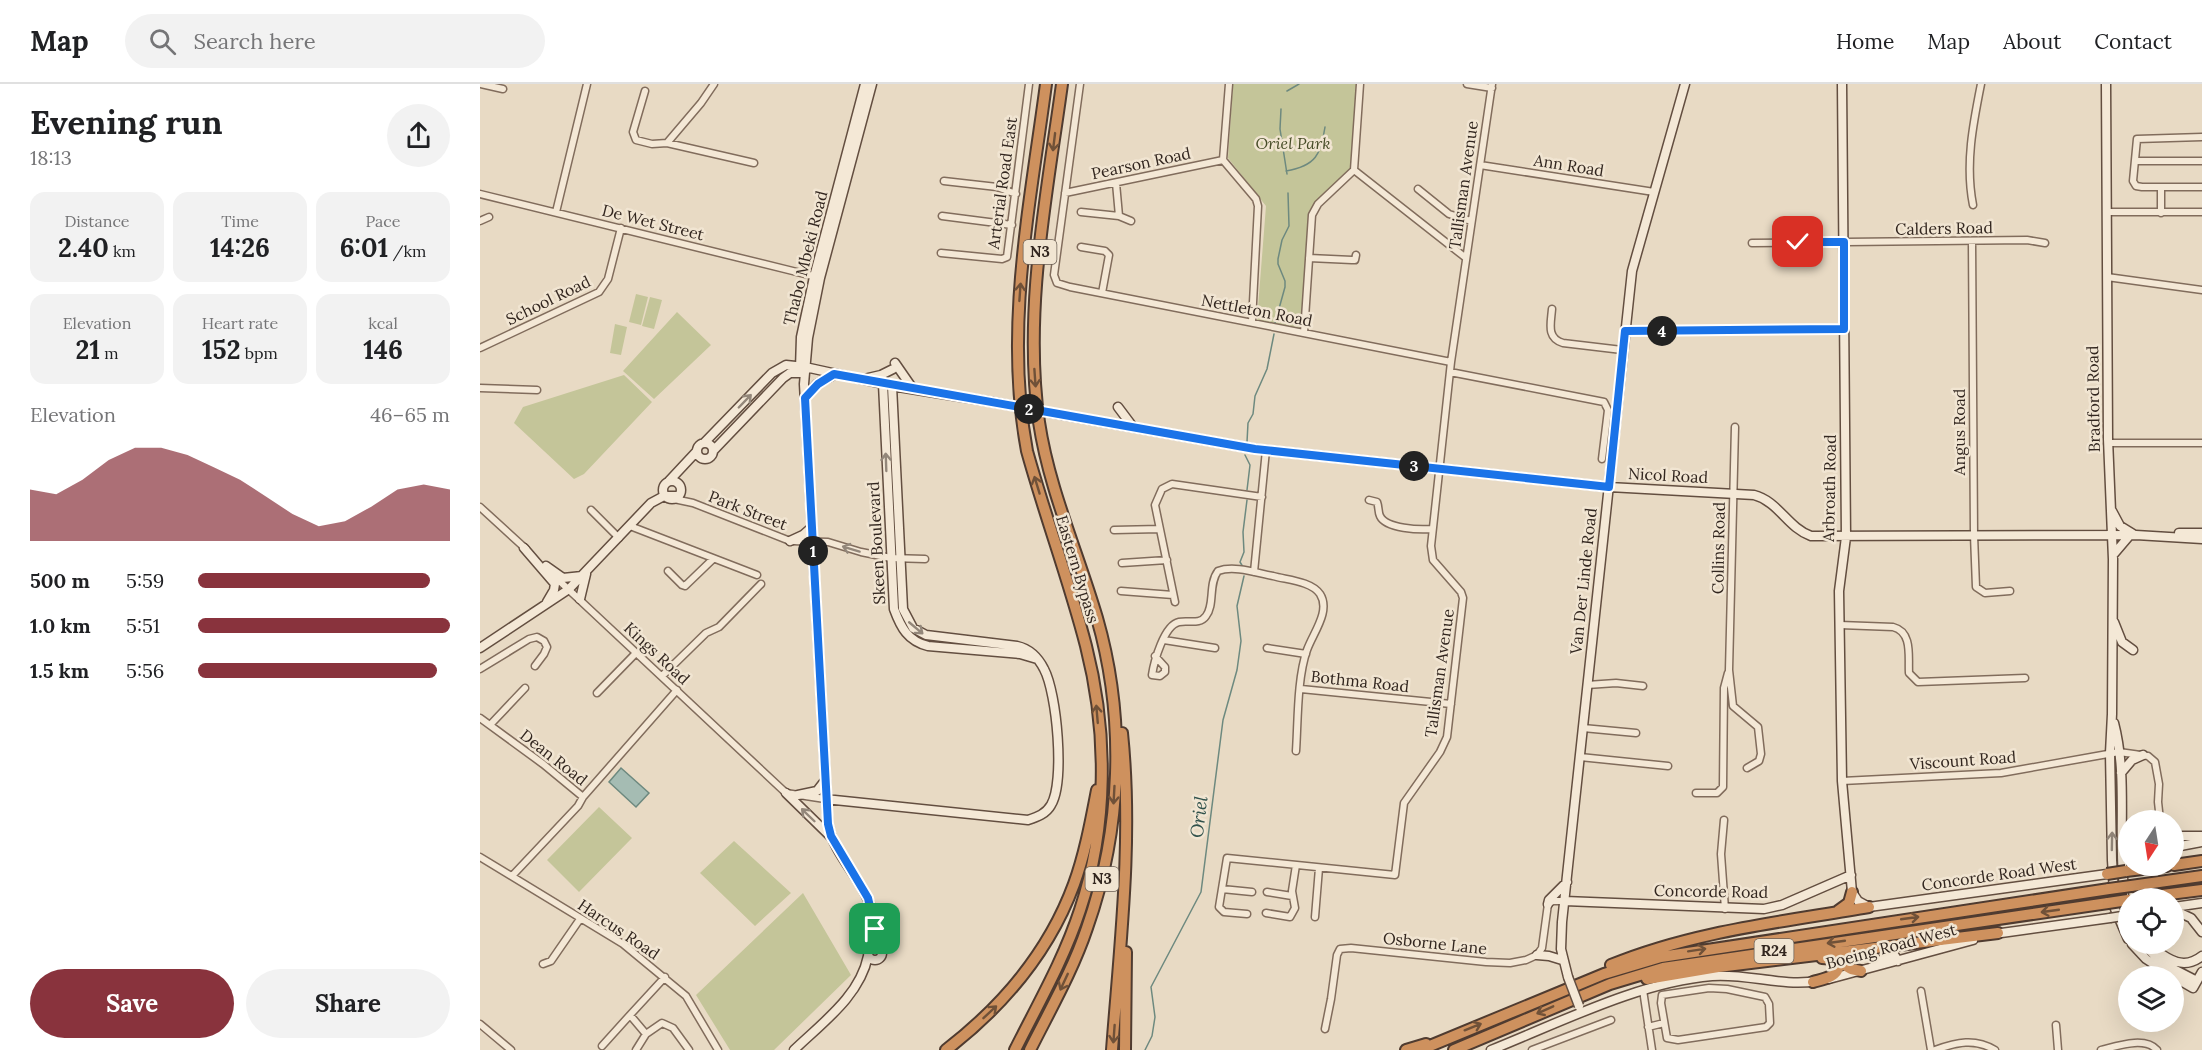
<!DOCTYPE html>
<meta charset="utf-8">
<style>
body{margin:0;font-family:Lora,serif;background:#f2f2f2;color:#202124;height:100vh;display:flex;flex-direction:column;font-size:22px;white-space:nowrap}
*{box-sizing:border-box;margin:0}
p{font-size:20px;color:#757577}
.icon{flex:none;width:33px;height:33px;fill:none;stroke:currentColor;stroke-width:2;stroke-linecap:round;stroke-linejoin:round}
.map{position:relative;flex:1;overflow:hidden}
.sheet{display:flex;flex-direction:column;background:#fff;width:480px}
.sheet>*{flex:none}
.needle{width:39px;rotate:192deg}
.buttons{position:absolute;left:1638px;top:726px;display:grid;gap:12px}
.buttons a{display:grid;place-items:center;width:66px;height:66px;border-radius:50%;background:#fff;box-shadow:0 6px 24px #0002;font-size:30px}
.pin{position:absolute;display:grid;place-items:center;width:51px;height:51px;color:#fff;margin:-26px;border-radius:12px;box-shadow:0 3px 9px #0006}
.km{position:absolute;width:30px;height:30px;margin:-15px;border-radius:50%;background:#222;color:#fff;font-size:16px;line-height:30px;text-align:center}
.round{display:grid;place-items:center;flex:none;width:63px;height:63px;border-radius:32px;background:#f2f2f2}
.overview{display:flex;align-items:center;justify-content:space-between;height:102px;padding:0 30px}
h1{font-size:33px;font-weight:800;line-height:45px}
.figures{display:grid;grid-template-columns:repeat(3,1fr);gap:9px;height:102px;padding:6px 30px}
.figures div{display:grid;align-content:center;border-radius:15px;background:#f2f2f2;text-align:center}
.figures b{font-size:26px;font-weight:800}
.figures small{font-size:16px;font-weight:400}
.figures p{font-size:16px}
.chart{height:168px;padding:12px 30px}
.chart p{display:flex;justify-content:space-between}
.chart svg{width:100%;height:108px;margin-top:6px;fill:#89333d;opacity:.7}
.button{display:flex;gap:12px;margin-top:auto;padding:12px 30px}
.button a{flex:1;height:69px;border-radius:36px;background:#89333d;color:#fff;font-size:24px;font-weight:800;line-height:69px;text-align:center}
.button a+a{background:#f2f2f2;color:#202124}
ul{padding:0 30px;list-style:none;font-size:20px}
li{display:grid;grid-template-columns:96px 72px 1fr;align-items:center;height:45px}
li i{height:15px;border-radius:8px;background:#89333d}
header{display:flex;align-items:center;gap:36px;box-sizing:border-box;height:84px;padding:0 30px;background:#fff;border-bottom:2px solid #e0e0e0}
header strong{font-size:28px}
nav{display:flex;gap:33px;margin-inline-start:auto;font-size:21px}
.search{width:420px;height:54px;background:#f2f2f2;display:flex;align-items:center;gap:15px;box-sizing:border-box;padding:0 21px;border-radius:33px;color:#757577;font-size:22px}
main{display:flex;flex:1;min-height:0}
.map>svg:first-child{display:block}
.green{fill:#c4c599}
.water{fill:#a5bcb3;stroke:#6d897f;stroke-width:1.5}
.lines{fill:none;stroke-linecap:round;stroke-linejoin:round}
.stream{stroke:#6d897f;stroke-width:1.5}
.street-casing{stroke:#816c5c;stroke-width:9}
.secondary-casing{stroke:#634e40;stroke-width:11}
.highway-casing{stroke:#4f3b30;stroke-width:14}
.street{stroke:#f4e8d6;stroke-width:6}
.secondary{stroke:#f4e8d6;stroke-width:8}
.highway{stroke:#ce915e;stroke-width:10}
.secondary-bridge-casing{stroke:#634e40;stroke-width:11;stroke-linecap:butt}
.highway-bridge-casing{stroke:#4f3b30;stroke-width:14;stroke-linecap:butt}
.secondary-bridge{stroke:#f4e8d6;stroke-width:8}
.highway-bridge{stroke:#ce915e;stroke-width:10}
.oneway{stroke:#705138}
.oneway2{stroke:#93877a}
.route-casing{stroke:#fff;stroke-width:12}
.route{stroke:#1a73e8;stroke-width:8}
.labels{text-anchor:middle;stroke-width:5;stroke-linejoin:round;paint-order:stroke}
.shield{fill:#f1e5d2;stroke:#6b5f55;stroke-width:1.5}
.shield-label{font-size:15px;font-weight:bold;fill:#32261f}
.park-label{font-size:16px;font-style:italic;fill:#474d28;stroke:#f1e5d2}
.street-label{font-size:16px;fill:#32261f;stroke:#f1e5d2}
.water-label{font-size:18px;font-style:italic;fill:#30514b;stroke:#f1e5d2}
</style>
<header>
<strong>Map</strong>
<div class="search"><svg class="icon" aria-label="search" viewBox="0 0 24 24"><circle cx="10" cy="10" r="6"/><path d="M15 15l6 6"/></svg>Search here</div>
<nav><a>Home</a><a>Map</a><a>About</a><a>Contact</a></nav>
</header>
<main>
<section class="sheet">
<div class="overview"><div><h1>Evening run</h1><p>18:13</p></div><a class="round"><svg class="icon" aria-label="share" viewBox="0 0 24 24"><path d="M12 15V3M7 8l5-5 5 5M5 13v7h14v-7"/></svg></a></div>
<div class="figures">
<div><p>Distance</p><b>2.40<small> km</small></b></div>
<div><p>Time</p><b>14:26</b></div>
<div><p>Pace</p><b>6:01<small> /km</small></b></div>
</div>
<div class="figures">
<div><p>Elevation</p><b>21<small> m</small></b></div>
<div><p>Heart rate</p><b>152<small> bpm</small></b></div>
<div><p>kcal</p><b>146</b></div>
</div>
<div class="chart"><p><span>Elevation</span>46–65 m</p>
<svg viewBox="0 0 160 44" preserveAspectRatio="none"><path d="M0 44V23L10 25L20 19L30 11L40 6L50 6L60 9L70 14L80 19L90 26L100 33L110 38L120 36L130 30L140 23L150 21L160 23V44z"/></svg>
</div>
<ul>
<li><b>500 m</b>5:59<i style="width:92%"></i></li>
<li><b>1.0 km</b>5:51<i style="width:100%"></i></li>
<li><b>1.5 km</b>5:56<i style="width:95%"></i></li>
</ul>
<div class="button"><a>Save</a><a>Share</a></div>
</section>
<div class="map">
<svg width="1722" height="966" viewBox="0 0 1722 966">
<rect width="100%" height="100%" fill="#e8dac4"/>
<path class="green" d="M753,0h123l-5,85 -41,43 -8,119 -45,-11 9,-114 -38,-48z
M156,210l12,3 -7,28 -12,-3z
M170,213l12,3 -8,29 -12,-3z
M197,228l34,33 -57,54 -31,-28z
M135,240l12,3 -6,28 -11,-2z
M144,291l28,27 -68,72 -10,5 -60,-56 9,-16z
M119,723l33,31 -53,54 -32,-32z
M254,757l57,52 -36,33 -55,-53z
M323,809l48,82 -77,75h-44l-34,-55z"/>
<path class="water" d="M141,684l28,25 -13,14 -27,-25z"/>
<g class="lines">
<path class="stream" d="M807,7l12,-7
M801,25l-1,20 7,45
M806,87c30,-5 35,-17 39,-44
M795,239l10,-36v-6l-7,-17v-5l4,-19 7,-14 -1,-33
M767,358l1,-19 5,-9 2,-18 12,-27 7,-35
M765,371l5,10 -3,25
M763,483l-3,-5 4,-10 -1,-20 4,-32
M665,966l7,-14 3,-19 -4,-30 50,-95 22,-172 14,-50 4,-29 -4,-35 7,-30"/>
<g class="street-casing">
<path id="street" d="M1,0l22,5
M600,0l-26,191 3,8 13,4 381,75
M749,0l-6,76 33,39 2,7 -6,116
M987,0l25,4
M165,7l-12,41 3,8 16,4 15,-1 87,20
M1722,53l-65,2 -4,42 3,5 6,1h60
M187,59l34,-40 13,-19
M1655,77h67
M1000,81l174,27
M874,86l112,88
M464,97l53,6 19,7
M636,99l3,33
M1681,104v25
M938,105l31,25 22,7
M585,109l158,-33
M0,110l337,83
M1493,121c-8,-41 0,-81 8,-121
M76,128l31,-128
M601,128l38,4 12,5
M1627,128h95
M462,132l70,9
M0,137l9,-4
M1492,157l2,294 2,52 9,6 25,-2
M1272,159l275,-3 18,3
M601,163l24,4 4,4 -7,38
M461,169l61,6 5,-2 22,-173
M829,174l43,2h3l1,-5
M1627,193l95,13
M1072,225c-1,14 -6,29 11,34l59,7
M1145,247l219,-2
M824,249l8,-118 6,-11 36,-34 6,-86
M0,264l119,-56 9,-13 13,-51
M970,288l154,30 4,8 -6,49
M0,304l57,2
M1255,343l-6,243 4,36 25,21 3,27 -2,7 -12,7
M1628,359h94
M194,415l19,4 97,38 38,1 33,10 30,6 34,1
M889,416l8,2c2,5 1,10 3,14 6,13 40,14 52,13
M0,423l46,42
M111,426l28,28
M150,442l127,49
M634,446l46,-1
M642,479l45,-3
M188,487l14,14 3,1 28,-27
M774,488l12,-122
M73,491l233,218 39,6
M641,507l52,4
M695,518l-20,-97 7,-16 10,-5 90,13
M1360,541l53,2c20,5 15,30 16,46l9,9 107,-4
M684,556l51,8
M787,564l39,6
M675,572l10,11v5l-5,4 -8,-1c2,-13 12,-50 27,-53 9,-2 21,3 27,-6 9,-11 2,-32 12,-45 16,-6 39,2 55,5 14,4 38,5 47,18 11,17 -7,39 -13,56 -10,28 -9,72 -11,101
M0,585l49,-30 8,-2 7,4 3,6 -3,7 -9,12
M182,592l44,-43 13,-6 42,-43
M1107,601l29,-2 27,3
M821,605l150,15
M117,609l39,-40
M0,634l63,46 40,33 -5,9 -66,70
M10,641l35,-37
M1103,644l53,5
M1100,673l88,9
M1362,697l159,-8 118,-21 29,4 7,6 4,22 -1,18 2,18
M1216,709h21l6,-6 1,-99 4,-15
M103,713l94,-107
M1244,736l-3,34 4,55
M0,773l143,87 63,52 32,54
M742,805l30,3
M787,808l25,4
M786,829l24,4 5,-9 -3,-17 4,-26
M767,830l-23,-2 -5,-5 8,-49 168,17 9,-72 36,-51 7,-15 16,-139 -2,-6 -28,-32 -2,-14 20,-184 41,-278
M835,833l4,-49
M63,880l8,-3 29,-42
M1229,904l18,1 38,8 4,7 1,19 -4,4 -88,13 -11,-2 -6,-35 1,-8z
M1163,906l9,60
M1441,907l10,59
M0,940l31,26
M1576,941l2,25
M1168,943l16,-4
M845,945l6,-30 6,-44 3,-6 11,-1 135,14 24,1 16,-3 11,-5 5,-7 6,-44 5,-3h12
M166,950l-16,-19 35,-38
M122,962l28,-31
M156,966l10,-16 16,-11 11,5 16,22
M1052,966l79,-30
M1455,966c22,-8 40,-12 60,0
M1621,966c16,-4 44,-14 56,0"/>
</g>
<g class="secondary-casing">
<path id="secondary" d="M392,0l-52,194 -12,60 -4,46 24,440c5,28 29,50 40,76 7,14 8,31 9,47
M1362,0l4,453 -7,54 3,190 10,111 6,9 11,6 238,-33
M1626,0l2,355 5,120 -1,155 -2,39 2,107 3,49 13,30
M415,279l18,26
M320,285l1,-32 13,-60 51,-193
M388,294l13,-3 12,-6
M403,300l11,225c7,19 14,32 34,37l92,8 17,5
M325,314l12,-14 17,-9
M638,323l15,20
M583,331l192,34 354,38 145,8c24,6 34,33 57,41l325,-1 66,4
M224,359l68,-70 14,-8 19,2 87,19 100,16
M217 367a8 8 0 1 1 16 0a8 8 0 1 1-16 0Z
M233,367l70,-73 7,-5h14
M183 406a9 9 0 1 1 18 0a9 9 0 1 1-18 0Z
M189,397l28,-30
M1632,427l8,15 13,8
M1699,449h23
M310,457l13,-6 9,-8
M44,464l31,36 -1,6 -7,12
M1633,471l17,-20
M66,482l17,12 19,-2
M100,515l6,-25
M1634,538l8,20 11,8
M0,564l89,-59 82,-86 13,-7h15
M1634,639c13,50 5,103 9,154 1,14 0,29 5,42
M1641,689l11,-13 11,-5
M306,709l44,43
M318,711l19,-4 7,-9
M345,715l203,21c9,-3 18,-6 23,-15 14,-23 6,-112 -7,-136 -6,-12 -14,-20 -27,-23l-91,-11 -13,-7 -10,-19 -11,-223
M1694,752h28
M1695,763l27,-5
M1085,817l199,8 18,-4 69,-30
M1068,820l1,-4 18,-18
M1694,823l28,-4
M1694,826l17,8 11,14
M1514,850l116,-16
M1652,860l14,15 26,17
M1663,860l19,19 35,18
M388 869a7 7 0 1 1 14 0a7 7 0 1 1-14 0Z
M1671,863c17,12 32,24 51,9
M1057,871l12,1 13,4
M1395,879l16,-8 4,1 3,5
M1088,893l-7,-28 1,-27 70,-651 53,-187
M1694,893l19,11 9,-16
M1349,895l144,-39
M314,966c28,-27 66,-54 74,-94
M1011,966c68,-27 148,-68 221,-74 35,-3 70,11 105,5"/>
</g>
<g class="highway-casing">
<path id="highway" d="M1694,781l28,-4
M1646,787l41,-5
M1651,802l71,-10
M1658,814l64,-8
M1358,827l11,-8 3,-11
M1354,875l17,10 10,2
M1131,881c83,-34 171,-43 258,-58
M1167,895l71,-12 280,-34
M1333,898c10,-3 23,-4 26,-16l-5,-7 -12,-1
M466,966c57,-44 103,-98 128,-166 11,-30 17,-63 23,-94
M535,966c23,-46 49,-91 65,-140 28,-84 28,-178 6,-264 -17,-66 -41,-130 -59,-195 -23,-122 3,-246 19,-367
M550,966c20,-40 43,-80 57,-122 35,-99 39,-209 10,-310 -19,-65 -48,-129 -58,-196 -16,-111 8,-228 23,-338
M632,966c8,-105 21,-211 10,-317
M645,966l1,-98
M926,966l20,-6
M940,966l184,-76 57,-17 448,-68
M974,966l156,-66 53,-16 445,-65"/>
</g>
<use href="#street" class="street"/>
<use href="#secondary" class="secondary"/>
<use href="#highway" class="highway"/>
<g class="secondary-bridge-casing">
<path id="secondary-bridge" d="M512,318l71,13
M1630,834l18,-3
M1088,893l11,29"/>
</g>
<g class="highway-bridge-casing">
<path id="highway-bridge" d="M1627,790l19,-3
M1629,805l22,-3
M1628,819l20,-3"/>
</g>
<use href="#secondary-bridge" class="secondary-bridge"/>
<use href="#highway-bridge" class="highway-bridge"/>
</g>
<defs><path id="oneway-shaft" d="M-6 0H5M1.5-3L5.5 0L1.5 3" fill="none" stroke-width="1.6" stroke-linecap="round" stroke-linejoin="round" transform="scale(1.5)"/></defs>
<g class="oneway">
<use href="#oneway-shaft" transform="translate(574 58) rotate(97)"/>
<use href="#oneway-shaft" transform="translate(540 208) rotate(-86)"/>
<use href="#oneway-shaft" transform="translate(555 294) rotate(86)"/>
<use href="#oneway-shaft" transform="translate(557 401) rotate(-107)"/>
<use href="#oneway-shaft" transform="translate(617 630) rotate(-95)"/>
<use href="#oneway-shaft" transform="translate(634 711) rotate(93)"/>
<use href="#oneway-shaft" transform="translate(1570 827) rotate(172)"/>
<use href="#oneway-shaft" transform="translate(1430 834) rotate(-8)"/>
<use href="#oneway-shaft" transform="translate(1356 858) rotate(172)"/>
<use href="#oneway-shaft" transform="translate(1217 866) rotate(-9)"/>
<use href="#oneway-shaft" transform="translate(584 898) rotate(115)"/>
<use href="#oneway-shaft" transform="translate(1065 926) rotate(156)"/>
<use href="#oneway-shaft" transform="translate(510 928) rotate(-43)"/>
<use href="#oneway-shaft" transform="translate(993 943) rotate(-22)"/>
<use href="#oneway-shaft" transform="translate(634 950) rotate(94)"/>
</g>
<g class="oneway2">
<use href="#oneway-shaft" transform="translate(265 317) rotate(-46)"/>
<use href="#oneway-shaft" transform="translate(406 378) rotate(-92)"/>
<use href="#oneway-shaft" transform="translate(371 465) rotate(-163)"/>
<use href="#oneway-shaft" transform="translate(436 544) rotate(40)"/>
<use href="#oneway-shaft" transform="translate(328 731) rotate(-136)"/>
<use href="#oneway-shaft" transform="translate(1632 757) rotate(-89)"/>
</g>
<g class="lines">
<g class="route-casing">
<path id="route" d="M395,845l-7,-31 -37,-62 -3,-12 -23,-426 13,-14 16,-10 421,75 354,38 16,-156 219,-2v-87h-46"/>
</g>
<use href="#route" class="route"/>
</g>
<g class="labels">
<g class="shield">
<rect x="543.5" y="156" width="33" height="24" rx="4.5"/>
<rect x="605.5" y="783" width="33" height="24" rx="4.5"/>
<rect x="1274.5" y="855" width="39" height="24" rx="4.5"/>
</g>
<g class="shield-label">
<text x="560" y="173">N3</text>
<text x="622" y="800">N3</text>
<text x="1294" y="872">R24</text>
</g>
<g class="park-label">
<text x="813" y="65">Oriel Park</text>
</g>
<g class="street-label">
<text transform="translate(661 79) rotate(-12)" y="6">Pearson Road</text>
<text transform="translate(1089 81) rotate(9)" y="6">Ann Road</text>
<text transform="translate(522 99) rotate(-82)" y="6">Arterial Road East</text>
<text transform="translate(983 101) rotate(-82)" y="6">Tallisman Avenue</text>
<text transform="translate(173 138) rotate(14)" y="6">De Wet Street</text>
<text transform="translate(1464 144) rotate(-1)" y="6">Calders Road</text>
<text transform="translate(325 174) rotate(-76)" y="6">Thabo Mbeki Road</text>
<text transform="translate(68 216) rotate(-26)" y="6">School Road</text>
<text transform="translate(777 226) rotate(11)" y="6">Nettleton Road</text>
<text transform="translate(1613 315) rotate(-91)" y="6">Bradford Road</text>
<text transform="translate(1479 348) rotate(-90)" y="6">Angus Road</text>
<text transform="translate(1188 391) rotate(3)" y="6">Nicol Road</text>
<text transform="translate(1349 404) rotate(-89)" y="6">Arbroath Road</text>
<text transform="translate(268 426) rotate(21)" y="6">Park Street</text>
<text transform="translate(396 459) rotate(-93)" y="6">Skeen Boulevard</text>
<text transform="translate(1238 464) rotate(-89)" y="6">Collins Road</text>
<text transform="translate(598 485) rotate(73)" y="6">Eastern Bypass</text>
<text transform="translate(1103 497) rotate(-84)" y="6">Van Der Linde Road</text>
<text transform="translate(177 569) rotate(43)" y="6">Kings Road</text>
<text transform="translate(959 589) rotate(-82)" y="6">Tallisman Avenue</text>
<text transform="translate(880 597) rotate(6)" y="6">Bothma Road</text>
<text transform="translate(74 673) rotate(38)" y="6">Dean Road</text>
<text transform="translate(1483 676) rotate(-4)" y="6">Viscount Road</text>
<text transform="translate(1519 790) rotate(-8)" y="6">Concorde Road West</text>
<text transform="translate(1231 807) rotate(1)" y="6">Concorde Road</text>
<text transform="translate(139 845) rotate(34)" y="6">Harcus Road</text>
<text transform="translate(955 859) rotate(6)" y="6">Osborne Lane</text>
<text transform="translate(1411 862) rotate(-15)" y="6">Boeing Road West</text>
</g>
<g class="water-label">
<text transform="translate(719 733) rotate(-83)" y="6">Oriel</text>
</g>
</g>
</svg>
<div class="buttons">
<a><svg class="needle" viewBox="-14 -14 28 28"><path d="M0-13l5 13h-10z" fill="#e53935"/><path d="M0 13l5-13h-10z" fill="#757577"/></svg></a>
<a><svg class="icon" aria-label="locate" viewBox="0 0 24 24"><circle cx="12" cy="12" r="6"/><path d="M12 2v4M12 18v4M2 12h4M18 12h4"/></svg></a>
<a><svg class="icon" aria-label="layers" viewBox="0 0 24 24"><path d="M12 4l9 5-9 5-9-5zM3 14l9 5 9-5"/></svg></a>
</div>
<div class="pin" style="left:395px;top:845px;background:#1e9e55"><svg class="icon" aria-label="arrive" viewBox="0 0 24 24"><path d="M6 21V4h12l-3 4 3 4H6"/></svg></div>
<div class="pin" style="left:1318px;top:158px;background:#d93025"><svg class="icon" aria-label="check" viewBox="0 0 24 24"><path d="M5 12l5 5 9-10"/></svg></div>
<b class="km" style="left:333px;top:467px">1</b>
<b class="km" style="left:549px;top:325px">2</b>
<b class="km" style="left:934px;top:382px">3</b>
<b class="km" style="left:1182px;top:247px">4</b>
</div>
</main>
